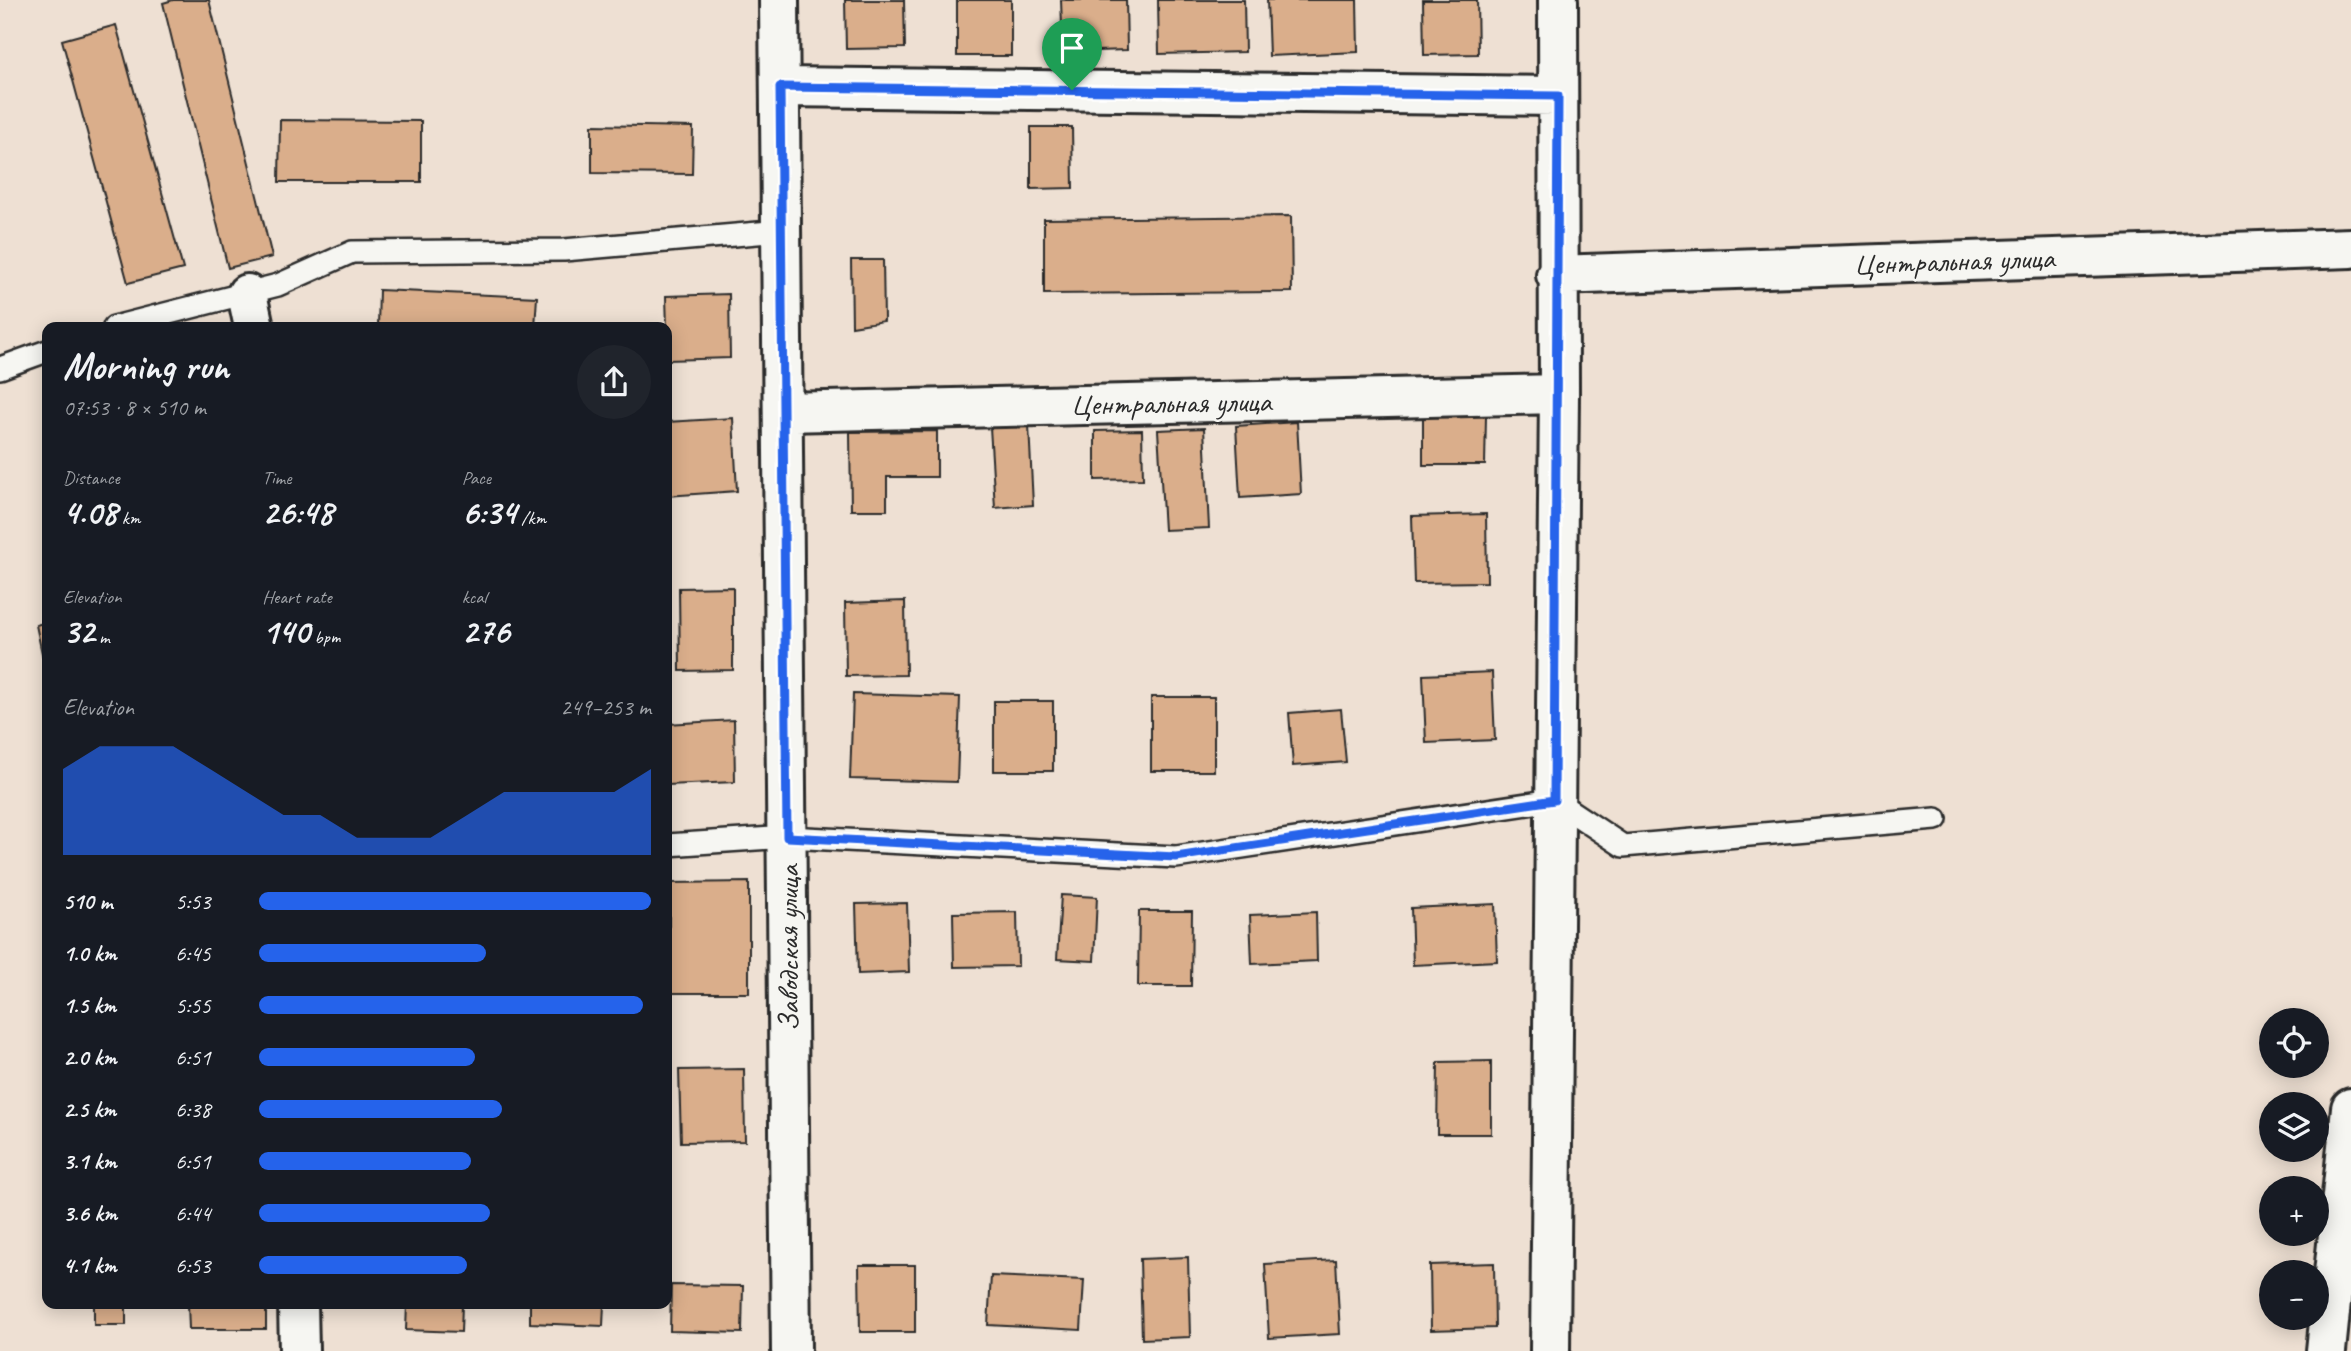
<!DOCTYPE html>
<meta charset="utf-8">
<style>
body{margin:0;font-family:Caveat,sans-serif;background:#20242c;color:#f1f3f6;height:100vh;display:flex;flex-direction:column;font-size:26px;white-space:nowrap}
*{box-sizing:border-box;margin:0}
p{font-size:23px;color:#9ea1a6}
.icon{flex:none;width:38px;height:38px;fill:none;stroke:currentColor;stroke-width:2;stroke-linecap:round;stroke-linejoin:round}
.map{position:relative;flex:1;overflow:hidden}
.drawer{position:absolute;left:42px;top:322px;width:630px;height:987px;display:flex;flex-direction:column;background:#171b24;border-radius:14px;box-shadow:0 4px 18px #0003}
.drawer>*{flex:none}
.tools{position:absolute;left:2259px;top:1008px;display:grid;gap:14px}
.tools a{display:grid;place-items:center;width:70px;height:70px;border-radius:50%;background:#171b24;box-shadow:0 4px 18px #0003;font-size:35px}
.pin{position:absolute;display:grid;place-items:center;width:60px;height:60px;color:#fff;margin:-72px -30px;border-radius:50% 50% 50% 0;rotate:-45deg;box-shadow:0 0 7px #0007}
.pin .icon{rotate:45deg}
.round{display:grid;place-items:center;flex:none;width:74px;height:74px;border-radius:37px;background:#20242c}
.headline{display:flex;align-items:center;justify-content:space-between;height:119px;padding:0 21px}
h1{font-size:38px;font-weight:600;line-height:52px}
.stats{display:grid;grid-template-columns:repeat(3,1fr);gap:10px;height:119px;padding:7px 21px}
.stats div{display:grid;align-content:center}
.stats b{font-size:35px;font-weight:600}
.stats small{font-size:19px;font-weight:400}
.stats p{font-size:19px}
.chart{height:196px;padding:14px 21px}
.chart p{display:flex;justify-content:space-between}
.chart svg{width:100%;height:126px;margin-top:7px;fill:#2563eb;opacity:.7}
ul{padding:0 21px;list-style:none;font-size:23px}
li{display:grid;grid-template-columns:112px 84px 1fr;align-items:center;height:52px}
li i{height:18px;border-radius:9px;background:#2563eb}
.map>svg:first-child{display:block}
.building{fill:#daae8b;stroke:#2b2b2b;stroke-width:2}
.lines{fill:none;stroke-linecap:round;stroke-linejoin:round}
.service-casing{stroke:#2b2b2b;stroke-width:26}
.minor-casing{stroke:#2b2b2b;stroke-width:44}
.service{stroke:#f6f6f2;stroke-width:21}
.minor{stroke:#f6f6f2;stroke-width:38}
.route-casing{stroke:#fff;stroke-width:14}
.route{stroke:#2563eb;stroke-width:9}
.labels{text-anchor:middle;stroke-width:5;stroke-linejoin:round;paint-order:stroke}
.street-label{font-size:30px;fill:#2b2b2b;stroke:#f6f6f2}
</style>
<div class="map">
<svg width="2351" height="1351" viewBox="0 0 2351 1351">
<rect width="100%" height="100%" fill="#eee0d3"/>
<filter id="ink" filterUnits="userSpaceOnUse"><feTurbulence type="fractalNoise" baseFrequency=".0143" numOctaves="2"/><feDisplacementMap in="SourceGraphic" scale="14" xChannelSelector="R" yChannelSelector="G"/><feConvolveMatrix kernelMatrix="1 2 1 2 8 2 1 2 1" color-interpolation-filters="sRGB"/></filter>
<g filter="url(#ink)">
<path class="building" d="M173,0h36l63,257 -44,11 -65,-265z
M845,0h59l1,48 -59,1z
M957,0h54v56h-54z
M1061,0h65l1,50 -64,2z
M1158,0h86l1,52 -86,2z
M1267,0h90l1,52 -89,4z
M1423,0h54l1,54 -54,1z
M116,25l67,244 -55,14 -66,-243z
M280,120l141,1v61h-142z
M592,125l101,2 -1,47 -100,-1z
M1031,127h41l1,61 -42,1z
M1291,216l1,76 -248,2v-75z
M851,260h32l1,61 -32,5z
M379,290l158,7 -2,30h-157z
M729,294l1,64 -62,2 -2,-64z
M1423,415l63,1 -1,49h-62z
M733,418l4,73 -70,5v-74z
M1297,422l4,72 -61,4 -4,-72z
M1029,425l4,80 -38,3 -5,-81z
M1204,428l5,100 -45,2 -6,-100z
M1142,430l1,49 -48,1v-49z
M937,431v46h-50v33h-36l-1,-78z
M1486,514l1,68 -73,1 -2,-67z
M733,587v83l-53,1 -1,-83z
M905,601l1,74 -60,1 -1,-73z
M47,622v45l-2,1 -9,-43z
M1492,672l3,68 -69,3 -3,-68z
M853,694l107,3 -3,85 -107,-3z
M1151,697h63v74h-63z
M994,701h59v70h-59z
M1341,709l5,53 -53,4 -4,-53z
M734,720l1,62 -68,3v-61z
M749,882v111h-80v-110z
M1061,895l36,2 -3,64 -37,-2z
M907,903l2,69 -51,2 -2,-70z
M1495,904l2,57 -84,4 -2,-57z
M1139,911h53l-1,75h-53z
M1017,912l1,54 -64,1 -1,-54z
M1316,912l1,49 -65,3 -2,-49z
M1491,1061v73h-54l1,-72z
M744,1069l1,72 -64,1 -2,-72z
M1188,1257l2,80 -48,2 -2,-80z
M1336,1260l4,74 -71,4 -4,-74z
M1494,1263l1,65 -64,2 -1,-65z
M859,1265h56v67h-55z
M991,1276l93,4 -3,50 -93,-5z
M671,1285l72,1 -1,47 -72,-2z
M94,1304h32v21h-32z
M188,1304h78v25h-77z
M407,1304h55l-1,28 -55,-2z
M530,1304h74l-1,22 -73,-3z"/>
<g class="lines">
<g class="service-casing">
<path id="service" d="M114,327l164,-42 74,-33 212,-2 217,-19
M0,368l47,-17
M667,845l120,-8 389,20 378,-57 69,46 313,-27"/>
</g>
<g class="minor-casing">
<path id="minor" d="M779,0l12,1351
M780,87l778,9
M1556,275l795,-27
M247,294l7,33
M784,412l775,-18
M298,1304l1,47
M1550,1351l9,-957 -1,-394
M2326,1351l25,-243"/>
</g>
<use href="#service" class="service"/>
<use href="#minor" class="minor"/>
</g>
</g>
<g class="lines" filter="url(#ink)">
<g class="route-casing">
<path id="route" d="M780,87l778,9 -4,704 -378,57 -389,-20z"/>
</g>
<use href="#route" class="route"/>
</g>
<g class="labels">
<g class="street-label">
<text transform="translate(1954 261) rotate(-2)" y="10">Центральная улица</text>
<text transform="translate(1171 403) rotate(-1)" y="10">Центральная улица</text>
<text transform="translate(788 948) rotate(-90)" y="10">Заводская улица</text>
</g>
</g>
</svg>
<div class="tools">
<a><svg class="icon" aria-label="locate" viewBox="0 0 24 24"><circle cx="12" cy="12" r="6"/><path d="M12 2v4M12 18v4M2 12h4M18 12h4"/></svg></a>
<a><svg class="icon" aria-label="layers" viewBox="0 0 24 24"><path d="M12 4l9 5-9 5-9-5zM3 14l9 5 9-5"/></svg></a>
<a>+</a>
<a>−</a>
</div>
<div class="pin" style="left:1072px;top:90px;background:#1e9e55"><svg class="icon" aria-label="arrive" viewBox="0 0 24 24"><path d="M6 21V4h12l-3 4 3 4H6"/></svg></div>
<section class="drawer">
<div class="headline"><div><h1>Morning run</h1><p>07:53 · 8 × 510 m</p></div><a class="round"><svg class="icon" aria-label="share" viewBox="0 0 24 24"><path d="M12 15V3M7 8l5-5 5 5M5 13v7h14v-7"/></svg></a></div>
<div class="stats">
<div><p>Distance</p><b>4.08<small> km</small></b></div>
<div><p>Time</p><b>26:48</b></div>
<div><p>Pace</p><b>6:34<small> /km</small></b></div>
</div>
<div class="stats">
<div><p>Elevation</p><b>32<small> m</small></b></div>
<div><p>Heart rate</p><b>140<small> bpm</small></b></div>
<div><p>kcal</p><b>276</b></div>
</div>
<div class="chart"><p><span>Elevation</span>249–253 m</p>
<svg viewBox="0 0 160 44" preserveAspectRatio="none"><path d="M0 44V14L10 6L20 6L30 6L40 14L50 22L60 30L70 30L80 38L90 38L100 38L110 30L120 22L130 22L140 22L150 22L160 14V44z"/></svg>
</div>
<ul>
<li><b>510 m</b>5:53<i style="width:100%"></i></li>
<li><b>1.0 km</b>6:45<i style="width:58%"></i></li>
<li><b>1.5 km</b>5:55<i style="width:98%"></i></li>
<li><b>2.0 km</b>6:51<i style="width:55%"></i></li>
<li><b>2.5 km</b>6:38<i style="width:62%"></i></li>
<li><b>3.1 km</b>6:51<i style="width:54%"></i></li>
<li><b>3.6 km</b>6:44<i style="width:59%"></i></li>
<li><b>4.1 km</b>6:53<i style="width:53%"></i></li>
</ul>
</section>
</div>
